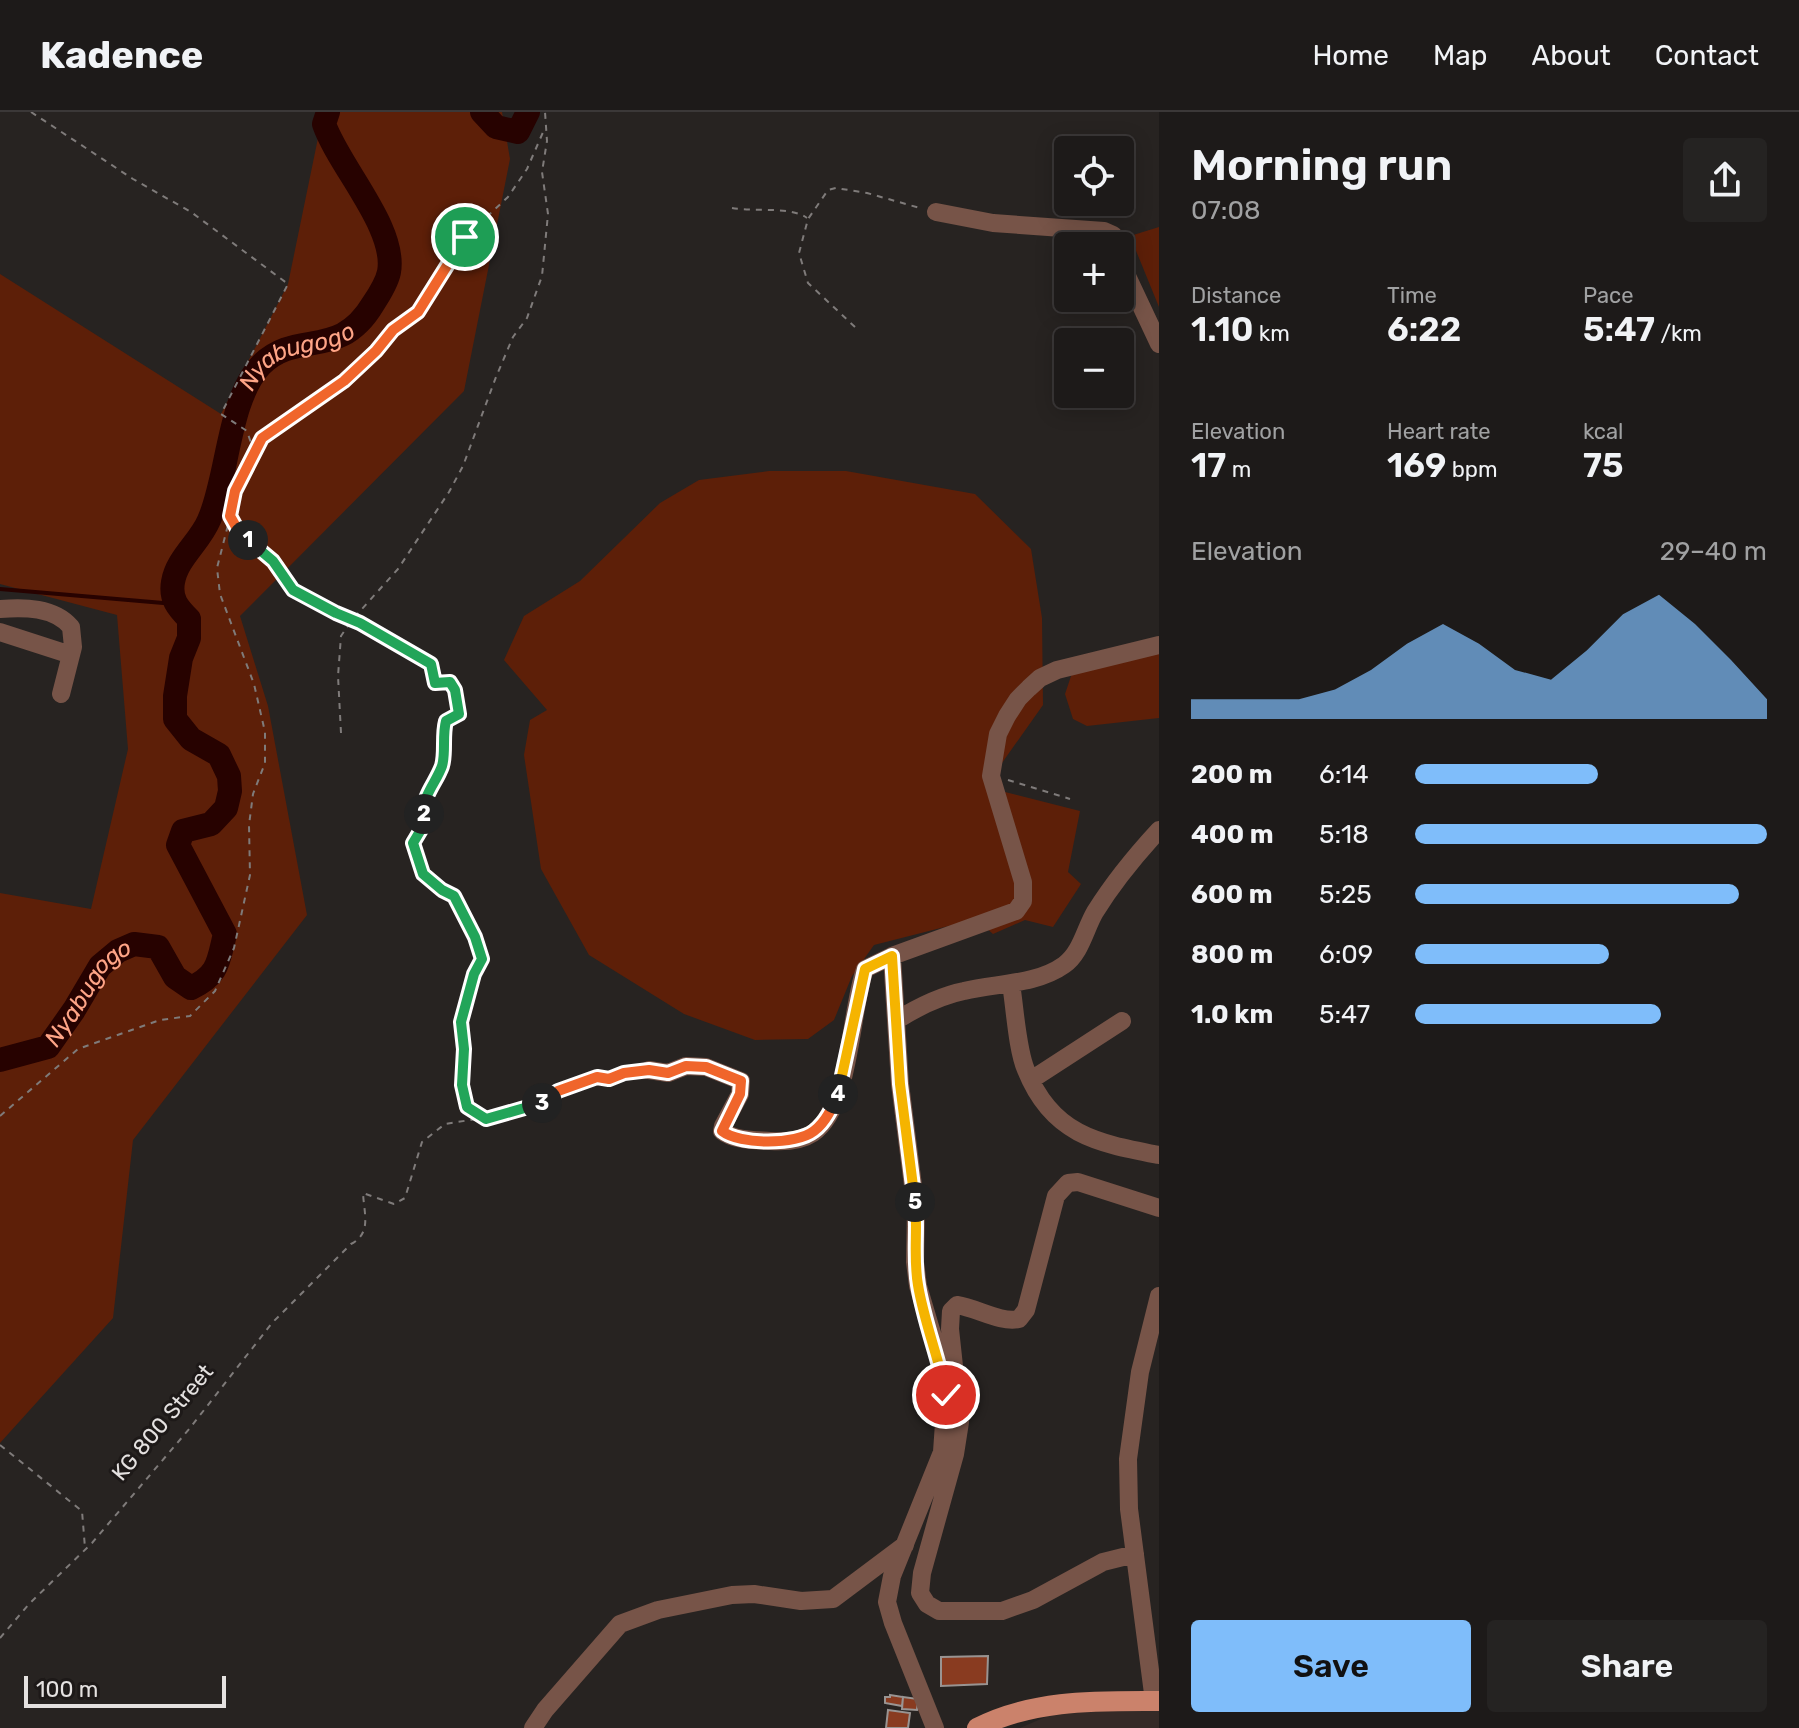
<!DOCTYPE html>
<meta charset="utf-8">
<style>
body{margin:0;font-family:Rubik,sans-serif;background:#252322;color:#f1f3f6;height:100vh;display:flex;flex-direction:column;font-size:30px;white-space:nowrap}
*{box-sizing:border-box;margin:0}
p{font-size:26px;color:#a0a1a2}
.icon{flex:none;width:44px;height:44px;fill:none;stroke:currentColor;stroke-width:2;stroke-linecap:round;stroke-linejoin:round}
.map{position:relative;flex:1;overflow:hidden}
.side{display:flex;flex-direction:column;background:#1d1a19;width:640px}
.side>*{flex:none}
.controls{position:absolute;left:1054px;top:24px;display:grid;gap:16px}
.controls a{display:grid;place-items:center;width:80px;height:80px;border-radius:8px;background:#1d1a19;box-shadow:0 4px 20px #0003,0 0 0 2px #3b3838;font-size:40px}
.scale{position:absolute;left:24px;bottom:20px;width:202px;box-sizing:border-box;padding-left:8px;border:4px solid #e4e1e0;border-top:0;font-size:22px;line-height:28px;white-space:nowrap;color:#e4e1e0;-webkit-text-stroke:6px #1d1918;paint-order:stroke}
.pin{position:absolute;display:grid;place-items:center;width:68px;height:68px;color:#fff;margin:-34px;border:4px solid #fff;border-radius:50%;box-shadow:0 2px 8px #0007}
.km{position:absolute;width:40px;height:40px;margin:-20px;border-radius:50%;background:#222;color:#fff;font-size:22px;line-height:40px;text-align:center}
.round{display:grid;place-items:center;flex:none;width:84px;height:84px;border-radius:8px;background:#252322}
.head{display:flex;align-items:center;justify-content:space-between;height:136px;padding:0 32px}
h1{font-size:44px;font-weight:600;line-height:60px}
.figures{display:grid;grid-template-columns:repeat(3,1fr);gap:12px;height:136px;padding:8px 32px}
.figures div{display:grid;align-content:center}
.figures b{font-size:34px;font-weight:600}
.figures small{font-size:22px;font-weight:400}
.figures p{font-size:22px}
.chart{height:224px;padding:16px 32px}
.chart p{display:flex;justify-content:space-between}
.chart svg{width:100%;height:144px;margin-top:8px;fill:#7fbdfa;opacity:.7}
.action{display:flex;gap:16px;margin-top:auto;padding:16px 32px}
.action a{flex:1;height:92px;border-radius:8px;background:#7fbdfa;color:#111;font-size:32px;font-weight:600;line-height:92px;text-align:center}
.action a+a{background:#252322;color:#f1f3f6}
ul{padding:0 32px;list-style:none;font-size:26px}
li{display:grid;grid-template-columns:128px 96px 1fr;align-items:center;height:60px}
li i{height:20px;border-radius:10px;background:#7fbdfa}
header{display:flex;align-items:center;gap:48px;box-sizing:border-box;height:112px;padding:0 40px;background:#1d1a19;border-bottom:2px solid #3b3838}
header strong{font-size:38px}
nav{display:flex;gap:44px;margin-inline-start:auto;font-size:28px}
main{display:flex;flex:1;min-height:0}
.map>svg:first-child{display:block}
.built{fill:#352a27}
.green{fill:#5d1f08}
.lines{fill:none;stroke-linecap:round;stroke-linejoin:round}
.stream{stroke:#270200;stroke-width:4}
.river{stroke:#270200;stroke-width:24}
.building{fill:#893b20;stroke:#999492;stroke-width:2}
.path{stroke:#7f7b7a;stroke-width:2;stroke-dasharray:6 6;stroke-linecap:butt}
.minor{stroke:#775448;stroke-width:18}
.major{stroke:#cb826b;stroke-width:20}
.split-1-casing{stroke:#fff;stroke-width:16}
.split-2-casing{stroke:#fff;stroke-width:16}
.split-3-casing{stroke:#fff;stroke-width:16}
.split-4-casing{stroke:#fff;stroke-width:16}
.split-5-casing{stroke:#fff;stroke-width:16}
.split-6-casing{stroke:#fff;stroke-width:16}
.split-1{stroke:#f0652b;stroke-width:10}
.split-2{stroke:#22a559;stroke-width:10}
.split-3{stroke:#22a559;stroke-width:10}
.split-4{stroke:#f0652b;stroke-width:10}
.split-5{stroke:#f5b400;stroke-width:10}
.split-6{stroke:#f5b400;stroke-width:10}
.labels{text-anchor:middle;stroke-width:6;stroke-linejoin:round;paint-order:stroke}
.street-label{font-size:22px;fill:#e4e1e0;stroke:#1d1918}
.water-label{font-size:24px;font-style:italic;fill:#fea486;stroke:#1d1918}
</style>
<header>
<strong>Kadence</strong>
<nav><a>Home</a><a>Map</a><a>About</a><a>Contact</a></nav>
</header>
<main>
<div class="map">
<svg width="1159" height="1616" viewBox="0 0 1159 1616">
<rect width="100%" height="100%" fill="#272321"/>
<path class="built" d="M1159,1598v18h-139l37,-16z"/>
<path class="green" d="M336,0h166l8,47 -46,232 -224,225 28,90 39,209 -174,225 -20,178 -113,125v-550l91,16 37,-160 -11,-134 -117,-31v-310l221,140 67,-130 30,-146z
M1159,115v80l-29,-71z
M769,359h77l129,23 56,55 11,69 1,87 -58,82 95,24 -12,61 13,12 -28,43 -28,-7 -32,14 -17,-15 -102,26 -22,31 -18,44 -26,19 -53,1 -71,-26 -95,-59 -48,-86 -17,-114 6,-35 17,-10 -43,-50 20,-44 56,-35 80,-78 39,-23z
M1159,541v65l-72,8 -14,-7 -8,-25 7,-21z"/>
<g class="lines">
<path class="stream" d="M0,477l175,15"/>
<g class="river">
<path d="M482,0l14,15 22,5 10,-20"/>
<path id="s1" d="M0,948l48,-13 26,-37 26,-44 18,-15 16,-7 24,3 17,30 16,11c28,-13 27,-26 34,-54l-47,-89 5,-14 28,-7 15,-16 4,-17 -1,-15 -10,-21 -28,-16 -16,-20v-23l6,-38 8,-20v-19c-11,-11 -19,-20 -16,-37 4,-24 27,-40 36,-62 19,-42 19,-121 52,-155 36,-36 78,-4 112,-61 6,-9 14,-22 16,-32 8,-44 -50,-105 -65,-148l4,-12"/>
</g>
</g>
<path class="building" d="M988,1544l-1,28 -46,2v-29z
M890,1583l13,2 -1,9 -17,-3v-6h5z
M903,1585l15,2 -1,11 -15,-1z
M888,1598l22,3 -2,15h-22z"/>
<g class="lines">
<path class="path" d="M31,0l102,67 58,33 97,72 -67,130 26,17 7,21 -19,39 -5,25 10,18 33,27 20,29 67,33 71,41 4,19 15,-1 5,8 4,24 -13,7 -3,12v31l-20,40 2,19 -12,20 10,31 19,16 12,6 21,41 7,22 -8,15 -13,48 3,27 -2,36 5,22 19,12
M732,96c22,4 59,-2 75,10
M855,215l-47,-44 -9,-30 9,-34 20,-29 8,-2 31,5 53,15
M254,340l8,-14 82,-57 32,-30 17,-21 25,-18 47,-75 43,-40 19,-28 17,-39
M341,621l-3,-57 3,-40 11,-16 46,-51 51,-77 14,-26 33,-89 17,-40 14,-19 15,-42 6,-62 -6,-42 5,-31 -2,-29
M1008,668l62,19
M0,1004l78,-67 82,-29 30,-4 25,-25 19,-43 16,-73 -1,-50 4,-31 12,-31v-31l-11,-48 -34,-90 -3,-26 13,-51
M0,1333l82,66 3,37
M0,1526l29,-34 63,-61 98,-115 82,-105 79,-79c21,-11 13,-30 12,-51l31,11 11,-6 17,-56 23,-18 56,-9 42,-13 15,-11 39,-14 12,2 24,-7"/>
<path class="minor" d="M936,100l57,11 111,8 9,4 2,11
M1120,149l39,83
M0,497c24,-2 54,-2 71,18l2,20 -12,47
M0,520l71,23
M892,844l8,128 16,125 -1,53 3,24 22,74 6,35 -4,57 -50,124 -5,26 6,21 42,105
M1011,872c4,24 6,65 15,86 26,65 71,73 133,85
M897,908c21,-13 42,-24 67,-29 32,-8 72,-6 100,-26 17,-12 21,-36 31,-53 18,-29 40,-56 64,-82
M649,958l19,3 18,-7 20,1 35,14 -1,13 -17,32 -1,5c13,10 33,9 48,10 14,1 31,0 43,-8 38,-26 37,-122 52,-164l27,-13 124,-45 7,-10v-19l-32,-106 7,-42 9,-18 11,-17 11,-11 11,-10 17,-8 102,-25
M1031,968l91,-59
M1135,1442l-32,8 -70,38 -31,11h-63l-12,-7 -7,-11 2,-20 33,-119 5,-32 -10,-93 1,-18 6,-6c20,3 43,18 62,14l7,-9 30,-114 12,-13 10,-1 81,26
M1154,1589l-25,-192 -1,-50 12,-87 19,-76
M533,1616l12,-18 75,-86 38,-14 74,-15 22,-1 47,7 32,-2 72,-54"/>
<path class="major" d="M977,1616c57,-29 120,-27 182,-27"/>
</g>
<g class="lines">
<g class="split-1-casing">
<path id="split-1" d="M248,428l-8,-6 -10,-18 5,-25 27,-53 82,-57 32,-30 17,-21 25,-18 47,-75"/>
</g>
<g class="split-2-casing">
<path id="split-2" d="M248,428l25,21 20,29 43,23 24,10 71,41 4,19 15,-1 5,8 4,24 -13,7c-4,15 0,32 -4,45 -6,17 -20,30 -18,48"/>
</g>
<g class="split-3-casing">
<path id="split-3" d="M424,702l1,9 -12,20 10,31 19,16 12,6 21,41 7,22 -8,15 -13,48 3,27 -2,36 5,22 19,12 56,-16"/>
</g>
<g class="split-4-casing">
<path id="split-4" d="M542,991l16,-12 39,-14 12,2 15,-6 25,-3 19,3 18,-7 20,1 35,14 -1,13 -18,37c18,14 74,14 92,0 12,-9 18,-23 24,-37"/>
</g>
<g class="split-5-casing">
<path id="split-5" d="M838,982l27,-125 27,-13 8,128 15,118"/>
</g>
<g class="split-6-casing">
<path id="split-6" d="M915,1090c3,28 -2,55 3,83 6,37 21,73 28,110"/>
</g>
<use href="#split-1" class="split-1"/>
<use href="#split-2" class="split-2"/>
<use href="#split-3" class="split-3"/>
<use href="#split-4" class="split-4"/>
<use href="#split-5" class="split-5"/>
<use href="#split-6" class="split-6"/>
</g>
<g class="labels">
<g class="street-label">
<text transform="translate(162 1310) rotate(-50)" y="8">KG 800 Street</text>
</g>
<g class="water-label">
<text dy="8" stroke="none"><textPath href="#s1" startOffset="1030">Nyabugogo</textPath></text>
<text dy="8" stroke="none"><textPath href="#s1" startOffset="118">Nyabugogo</textPath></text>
</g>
</g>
</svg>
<div class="controls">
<a><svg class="icon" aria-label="locate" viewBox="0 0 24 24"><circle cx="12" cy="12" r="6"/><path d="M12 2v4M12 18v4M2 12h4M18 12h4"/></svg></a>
<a>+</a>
<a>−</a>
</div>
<div class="scale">100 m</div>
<div class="pin" style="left:465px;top:125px;background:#1e9e55"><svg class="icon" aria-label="arrive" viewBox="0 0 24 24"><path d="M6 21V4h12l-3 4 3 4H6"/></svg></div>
<div class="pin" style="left:946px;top:1283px;background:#d93025"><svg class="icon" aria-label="check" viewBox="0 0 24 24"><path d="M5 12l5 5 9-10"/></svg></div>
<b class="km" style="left:248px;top:428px">1</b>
<b class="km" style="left:424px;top:702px">2</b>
<b class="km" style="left:542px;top:991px">3</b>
<b class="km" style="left:838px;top:982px">4</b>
<b class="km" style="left:915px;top:1090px">5</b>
</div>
<section class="side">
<div class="head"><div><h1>Morning run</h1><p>07:08</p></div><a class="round"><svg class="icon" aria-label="share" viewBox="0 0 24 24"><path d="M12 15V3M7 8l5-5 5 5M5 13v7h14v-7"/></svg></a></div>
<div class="figures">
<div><p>Distance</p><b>1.10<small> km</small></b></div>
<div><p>Time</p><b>6:22</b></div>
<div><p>Pace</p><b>5:47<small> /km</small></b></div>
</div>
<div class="figures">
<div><p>Elevation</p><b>17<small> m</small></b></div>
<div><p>Heart rate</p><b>169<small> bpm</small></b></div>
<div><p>kcal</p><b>75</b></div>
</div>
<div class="chart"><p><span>Elevation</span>29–40 m</p>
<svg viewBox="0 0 160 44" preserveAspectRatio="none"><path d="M0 44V38L10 38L20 38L30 38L40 35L50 29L60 21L70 15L80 21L90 29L100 32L110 23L120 12L130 6L140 15L150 26L160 38V44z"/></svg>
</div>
<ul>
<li><b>200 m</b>6:14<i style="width:52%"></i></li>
<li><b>400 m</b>5:18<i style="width:100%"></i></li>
<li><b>600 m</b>5:25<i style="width:92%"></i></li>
<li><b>800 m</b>6:09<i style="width:55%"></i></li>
<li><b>1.0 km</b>5:47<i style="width:70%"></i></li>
</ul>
<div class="action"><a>Save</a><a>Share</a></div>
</section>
</main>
